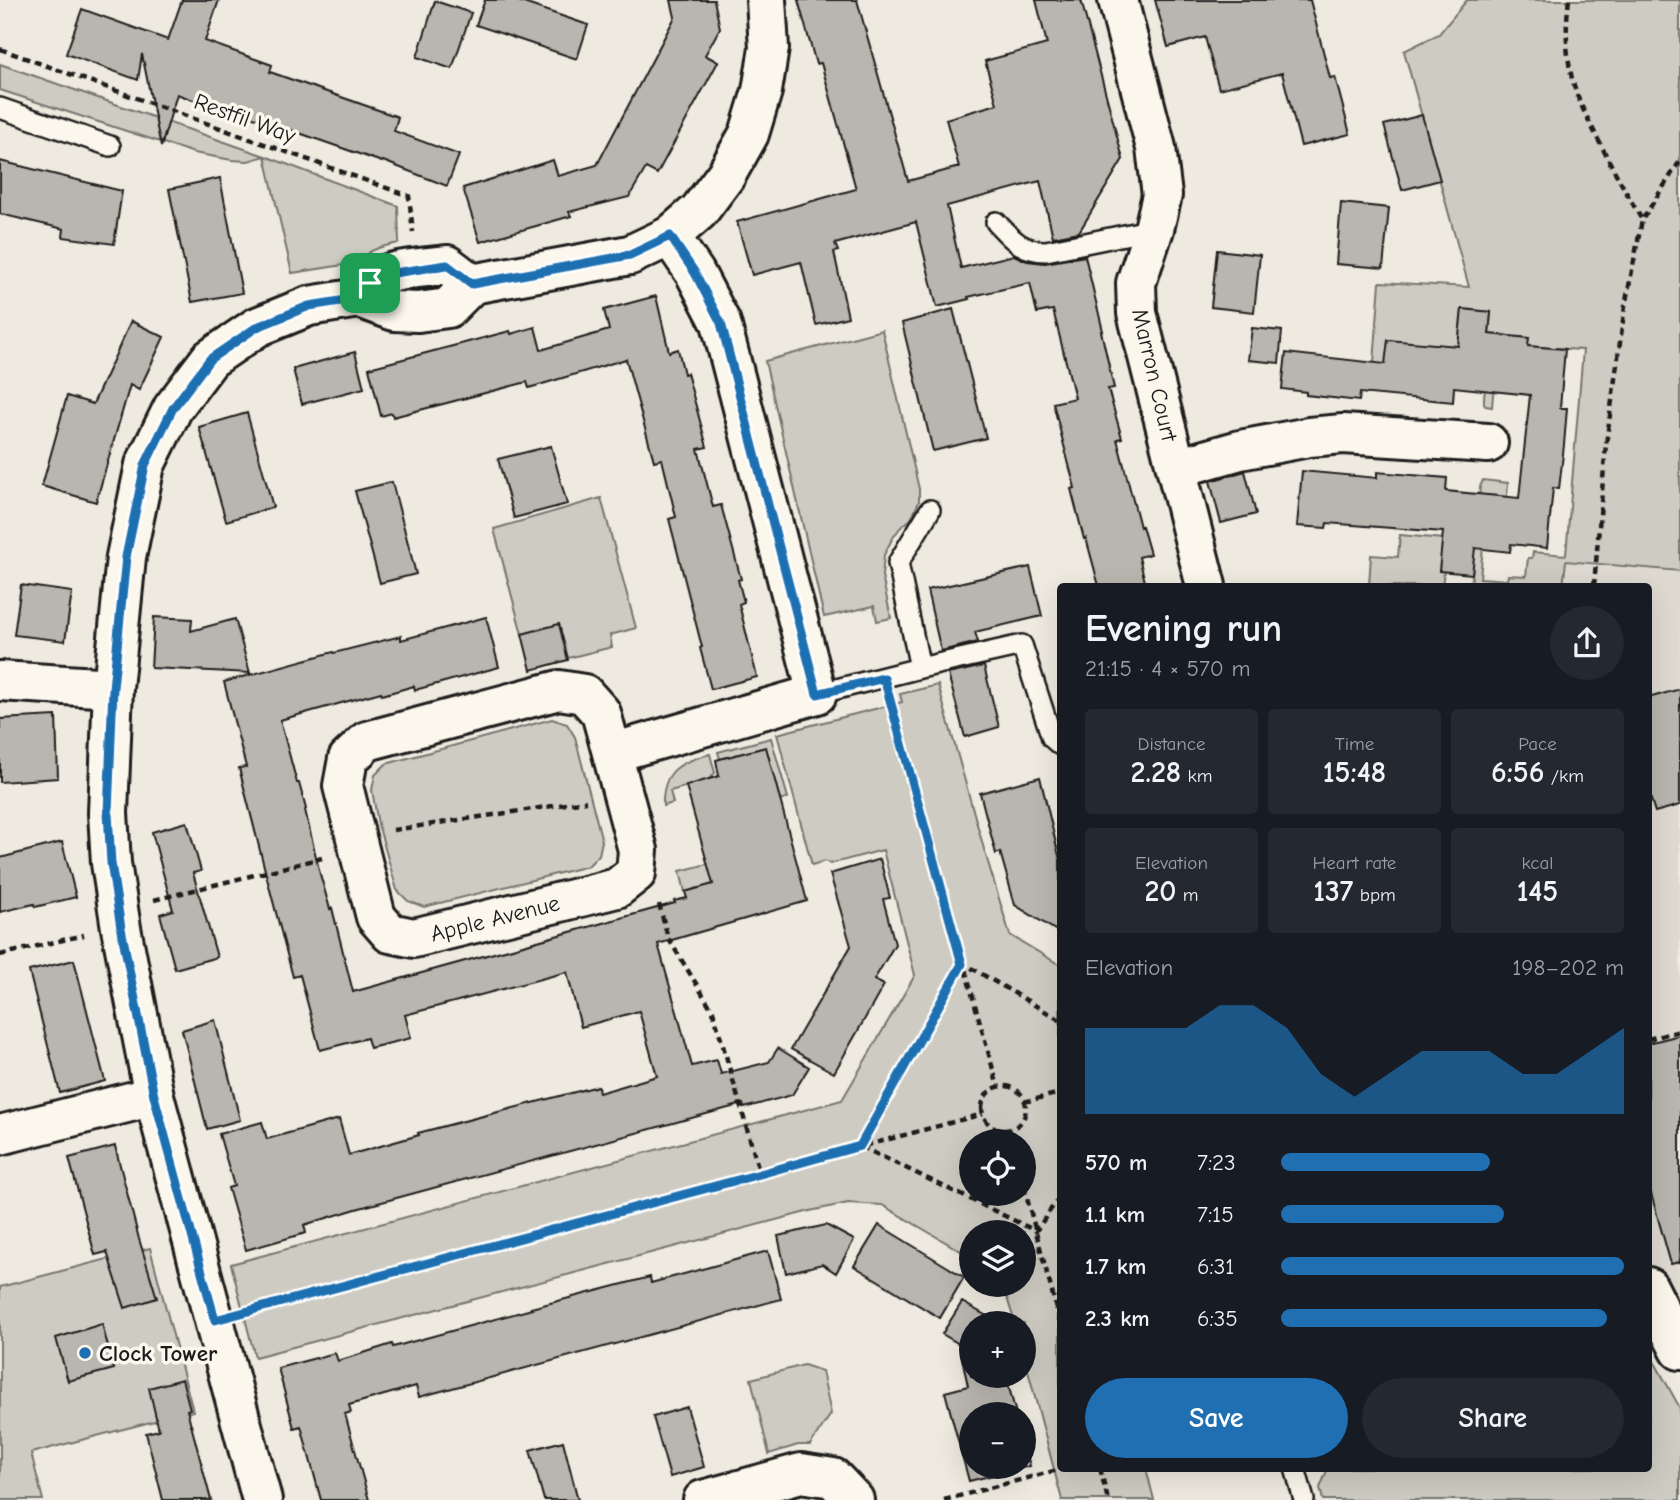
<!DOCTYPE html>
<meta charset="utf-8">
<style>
body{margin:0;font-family:"Comic Neue",sans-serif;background:#242831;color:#f1f3f6;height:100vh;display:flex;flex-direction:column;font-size:26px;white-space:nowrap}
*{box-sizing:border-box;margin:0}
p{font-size:23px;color:#9ea1a6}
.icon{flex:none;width:38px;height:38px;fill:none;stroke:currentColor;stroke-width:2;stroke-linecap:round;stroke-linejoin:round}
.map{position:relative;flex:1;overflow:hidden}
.drawer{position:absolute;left:1057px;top:583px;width:595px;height:889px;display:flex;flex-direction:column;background:#171b24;border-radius:7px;box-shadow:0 7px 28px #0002}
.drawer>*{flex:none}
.buttons{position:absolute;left:959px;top:1129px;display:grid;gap:14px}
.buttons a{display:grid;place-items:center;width:77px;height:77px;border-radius:50%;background:#171b24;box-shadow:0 7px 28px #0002;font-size:35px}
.pin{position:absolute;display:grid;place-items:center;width:60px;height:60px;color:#fff;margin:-30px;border-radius:14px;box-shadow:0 4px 10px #0006}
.round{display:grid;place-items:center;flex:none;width:74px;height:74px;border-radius:37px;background:#242831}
.headline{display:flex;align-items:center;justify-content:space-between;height:119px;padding:0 28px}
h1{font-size:38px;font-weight:600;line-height:52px}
.stats{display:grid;grid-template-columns:repeat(3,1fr);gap:10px;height:119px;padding:7px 28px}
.stats div{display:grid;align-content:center;border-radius:7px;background:#242831;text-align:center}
.stats b{font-size:30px;font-weight:600}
.stats small{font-size:19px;font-weight:400}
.stats p{font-size:19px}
.chart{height:196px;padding:14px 28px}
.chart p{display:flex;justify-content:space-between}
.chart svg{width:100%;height:126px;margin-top:7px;fill:#1f6fb2;opacity:.7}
.action{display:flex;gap:14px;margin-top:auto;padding:14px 28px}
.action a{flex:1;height:80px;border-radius:42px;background:#1f6fb2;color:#fff;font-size:28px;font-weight:600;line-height:80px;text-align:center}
.action a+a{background:#242831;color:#f1f3f6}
ul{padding:0 28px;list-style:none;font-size:23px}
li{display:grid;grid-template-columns:112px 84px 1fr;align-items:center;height:52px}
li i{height:18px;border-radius:9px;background:#1f6fb2}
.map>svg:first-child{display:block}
.built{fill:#dedad1}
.green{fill:#ceccc2;stroke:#75746f;stroke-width:2;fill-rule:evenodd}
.building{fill:#b9b6af;stroke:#1c1c1c;stroke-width:2}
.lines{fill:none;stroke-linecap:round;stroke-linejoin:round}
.service-casing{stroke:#1c1c1c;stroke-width:24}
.minor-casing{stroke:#1c1c1c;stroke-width:44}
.path{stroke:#1c1c1c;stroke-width:4.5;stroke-dasharray:7 5;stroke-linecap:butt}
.service{stroke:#fbf7ec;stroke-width:19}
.minor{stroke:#fbf7ec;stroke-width:38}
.route-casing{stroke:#fff;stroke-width:14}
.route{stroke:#1f6fb2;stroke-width:9}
.poi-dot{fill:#1f6fb2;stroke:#fbf7ec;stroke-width:2.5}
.labels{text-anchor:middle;stroke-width:7;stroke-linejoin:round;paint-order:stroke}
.street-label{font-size:23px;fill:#1c1c1c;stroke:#fbf7ec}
.poi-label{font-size:23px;font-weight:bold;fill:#1c1c1c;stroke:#fbf7ec;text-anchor:start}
</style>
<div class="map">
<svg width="1680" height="1500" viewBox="0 0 1680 1500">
<rect width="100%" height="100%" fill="#eeeadf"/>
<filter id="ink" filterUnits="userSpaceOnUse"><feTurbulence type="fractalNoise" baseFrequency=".0143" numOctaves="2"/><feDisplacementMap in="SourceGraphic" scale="14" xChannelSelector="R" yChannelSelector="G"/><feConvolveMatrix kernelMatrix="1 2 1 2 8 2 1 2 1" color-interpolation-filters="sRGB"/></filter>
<g filter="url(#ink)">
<path class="built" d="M1566,561l114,10v758l-31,16 -1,-759h-84z"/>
<path class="green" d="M1467,0h213v571l-114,-10 -3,25h-92l9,-99 3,-7 25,3 -1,14 -19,-2 -8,83 27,2 1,-5 18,1 2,-18h4l1,-6 33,3 17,-205 -86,-5 -5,62 -6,-1 -2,-3v-5l7,-86 -29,-3 -4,37 -70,-5 -5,50 -11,-1 8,-108 89,5 -65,-236 35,-17z
M0,64l265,92 133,50 1,37 -18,4 -10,4 -15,12 -64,10 -27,-117 -17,5 -16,-1 -38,-7 -194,-63z
M882,330l37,159v12l-5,12 -3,6 -11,9 -8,11 -8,16 -2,21 9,42 -14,3 -3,-15 -50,11 -59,-256z
M601,498l35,130 -26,7 2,12 -44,11 -9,-33 -37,9 -28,-105z
M1400,535l43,4 1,32 -2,15h-73l2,-31 27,2z
M938,685l46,164 26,86 50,30v503h86l8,32h-92l-38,-145v-32h-9l-12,-38 21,-1v-52h-53v25l-89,-52 -34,-2 -38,8 -555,146 -24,-93 611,-164 73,-125 -32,-125 -53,14 -5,-3 -13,4 -35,-131 125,-32 -2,-8zM971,1141h53v53h-53z
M552,719l15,5 8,13 27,104 -3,14 -11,11 -164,41 -16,-6 -11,-11 -19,-66 -6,-34 3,-15 11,-11z
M771,738l17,60 -8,3 -14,-54 -46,12 -2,-7z
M710,754l5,19 -24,25 -3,-12 -18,5 3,12 -10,3c-1,-35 16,-44 47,-52z
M707,864l21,23 -28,8 -2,-7 -13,4 -5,-21z
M150,1248l43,163 -162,42 12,47h-43v-213z
M1649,1352l31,56v92h-357l-3,-12 8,-20h320z
M804,1365l18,6 9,43 -21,31h-12l-29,9 -18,-75z"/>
<path class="building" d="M182,0h37l-14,41 67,24 -2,7 128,45 -4,14 65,24 -12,31 -64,-25 -1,1 -160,-56 -1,4 -44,-16 -16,53 -19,-93 -4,26 -72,-26 16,-45 86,31z
M485,0h30l73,25 -11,34 -101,-34z
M671,0h43l6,28 -15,27 13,7 -61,112 -11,-6 -17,29 -60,15 2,4 -91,26 -17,-54 90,-28 5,16 39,-11 78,-148z
M798,0h59l51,181 51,-14 -13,-48 51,-15 -12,-43 62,-17 -11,-44h45l42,159 -44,73 -26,5 -13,-56 -93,25 14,62 53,-13 13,6 18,2 40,-7 18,75h-2l13,57 -6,1 14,49 -5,1 23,88 2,-1 8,28 -11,3 7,29h-47l-13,-48 -2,1 -13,-50 4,-1 -22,-85 22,-5 -22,-88 -16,3 -7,-30 -62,14 1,2 -32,8 -21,-85 -81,22 3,7 -4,1 14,65 -32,8 -15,-63 -49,13 -15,-53 119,-33 -35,-126 -5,1z
M1155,0h155l20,78 5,-1 15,57 -49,12 -19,-73 -63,16 -14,-52 -37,10z
M435,1l36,12 -19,56 -35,-12z
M1422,115l18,65 -38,10 -18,-65z
M0,161l122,30 -8,53 -51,-7 1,-8 -64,-15z
M220,178l22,115 -50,9 -23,-113z
M1341,203l48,5 -6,60 -47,-4z
M1217,250l43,5 -6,57 -43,-5z
M656,296l13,56 9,-3 6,25 3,-1 20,74 -9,2 15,58 8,-2 20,74 -3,1 6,22 -5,2 18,73 -46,12 -11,-41 2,-1 -33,-128 7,-2 -14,-58 -8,2 -28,-102 -97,29 -2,-6 -134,35 -1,-4 -11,3 -12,-48 141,-37 1,3 24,-7 6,23 68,-20 -5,-20z
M953,309l33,129 -53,13 -31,-128z
M1462,309l29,3 -2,22 40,4 -1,8 37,3 -5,59h7l-3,37 -5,44 -6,-1 -6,60 -36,-4 -1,8 -35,-4 -3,26 -33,-3 4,-39 -116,-9 -1,5 -29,-2 5,-55 75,7v-6l70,6 -1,13 73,7 11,-103 -76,-8 -1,15 -93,-9 -1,8 -53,-6v-3l-24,-3 4,-36 99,11 3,-24 70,6z
M131,321l33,16 -25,53 -9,-5 -34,117 -54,-16 25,-90 26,8z
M1252,328l30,3 -3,32 -31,-3z
M355,352l9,36 -62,16 -9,-35z
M247,413l26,94 -47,14 -27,-94z
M551,446l16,58 -53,14 -16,-59z
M1245,471l11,43 -35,9 -11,-42z
M392,482l24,92 -36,9 -25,-92z
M1030,567l12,49 -67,16 3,10 -37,9 -14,-61z
M21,585l51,7 -7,49 -51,-6z
M154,617l38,2 -1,12 44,-12 15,54 -99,-5z
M486,617l13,50 -84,23 -1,-4 -32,9 -1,-3 -101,28 17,63h2l7,26 -1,1 15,64 10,35 2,-1 21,84 322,-89 -1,-2 13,-3 -2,-6 28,-8 -27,-98 33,-10 -3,-16 50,-13 41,154 -149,43 34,122 25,-6 4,14 48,-12 9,-14 31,19 -17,28 -48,13 -1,-4 -387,105 -52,16 2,8 -60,17 -18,-62 6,-2 -15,-52 43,-12 5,17 72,-20 10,36 70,-20 -1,-2 180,-47 1,7 58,-17 -18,-65 -58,16 -14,-55 -162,43 6,23 -41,10 -3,-10 -47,12 -20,-75 -7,2 -24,-91 -30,-118 7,-1 -22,-85 109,-30 1,1 67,-17v4z
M559,624l9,36 -37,10 -9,-36z
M984,666l15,61 -34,10 -17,-63z
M1680,689v116l-25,7 -7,-22v-92z
M56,716l2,62 -58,4v-63z
M1040,777l20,83v73l-45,-28 -15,-53 -4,2 -16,-61z
M187,822l14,49 -8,2 24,84 -42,12 -15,-55 13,-4 -21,-78z
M62,842l14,55 -41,10 -1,-3 -34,8v-54z
M880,859l10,39 -7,1 12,45 -21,36 10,5 -50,88 -43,-24 60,-103 -21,-72z
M74,960l31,121 -45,12 -31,-122z
M215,1020l25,100 -33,9 -25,-99z
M1680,1035v227l-9,2 -23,-81v-140z
M115,1146l24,93 18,59 -32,10 -18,-56 -12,3 -26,-97z
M826,1225l28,15 -18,33 -14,-9 -36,9 -8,-37z
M879,1225l85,52 -24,41 -86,-52z
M768,1251l13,48 -362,98 -3,-11 -67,19 2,7 -6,2 24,86h-48l-20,-74 -7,2 -16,-60 57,-15 3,8 54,-17 1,3 139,-38 -1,-1 119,-31 1,6z
M962,1302l30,17 1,4h-22v53h35l10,38h-45v52h53v-22l6,22 -61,15 -24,-89 23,-6 -9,-42 -17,-10z
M102,1324l12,45 -46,12 -12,-43z
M182,1379l8,30 -3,1 24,90h-48l-17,-67 13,-3 -10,-42z
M687,1407l17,60 -34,10 -17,-60z
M563,1441l15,59h-34l-14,-50z"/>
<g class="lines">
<g class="service-casing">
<path id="service" d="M0,108l110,38
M996,222c16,17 25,29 50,29l108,-22
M920,668l-22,-105 32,-53
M817,694l103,-26 102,-23 30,93 8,7
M1295,1468l9,32"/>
</g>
<g class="minor-casing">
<path id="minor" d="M1118,0l38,148 6,47 -8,34 -18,54 1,30 69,273
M359,298c3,-4 7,-10 10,-14 17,-16 56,-16 78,-19l25,19
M1177,468l63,-18 69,-13 34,-3 145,9
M0,681l113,7
M612,753l-11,-40 -17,-19 -25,-4 -192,51 -19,18 -5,27 33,131 14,16 24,5 203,-50 19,-15 2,-23 -26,-97 205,-59 -96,-371 -26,-50 -25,-37
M0,1135l154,-39
M1648,1287l32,63
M262,1500l-108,-404 -33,-168 -10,-65 -3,-50 5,-125 13,-131 19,-92 28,-57 37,-49 47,-32 52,-21 50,-8 35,13 24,1 30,-4 24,-24 158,-29 40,-19 29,-25 27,-36 23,-41 13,-43 7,-43 -3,-48
M703,1500l98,-27 32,5 21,22"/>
</g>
<path class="path" d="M1569,0c-4,28 -3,58 5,86 5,17 14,33 22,49 14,29 30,57 46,85
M0,49l409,147 4,36
M1594,586l12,-142 19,-138 17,-86 38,-59
M891,704l107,383
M393,830l193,-29
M154,900l168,-42
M659,904l9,34 45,73 47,163
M0,955l84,-20
M1060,1020l-97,-57 -103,183 176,85 24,-35
M1648,1039l32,-8
M982 1108a22 22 0 1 1 44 0a22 22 0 1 1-44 0Z
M1024,1102l36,-9
M1008,1130l3,11
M1024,1187l36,135
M251,1310l732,-196
M1100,1468l8,32
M944,1500l121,-32"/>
<use href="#service" class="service"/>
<use href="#minor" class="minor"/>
</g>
</g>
<g class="lines" filter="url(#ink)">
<g class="route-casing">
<path id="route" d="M670,236l25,37 26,50 96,371 67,-16 78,286 -102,182 -100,28 -545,146 -61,-224 -33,-168 -10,-65 -3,-50 5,-125 13,-131 19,-92 28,-57 37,-49 47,-32 52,-21 50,-8 11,-15 17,-9 60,-9 25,19 158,-29z"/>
</g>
<use href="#route" class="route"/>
</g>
<circle class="poi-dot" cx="85" cy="1353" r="7"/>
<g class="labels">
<g class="street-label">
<text transform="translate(245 118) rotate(20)" y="8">Restfil Way</text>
<text transform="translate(1155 375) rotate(77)" y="8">Marron Court</text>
<text transform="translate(495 918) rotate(-14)" y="8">Apple Avenue</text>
</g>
<g class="poi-label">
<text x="99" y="1361">Clock Tower</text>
</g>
</g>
</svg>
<div class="buttons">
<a><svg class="icon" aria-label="locate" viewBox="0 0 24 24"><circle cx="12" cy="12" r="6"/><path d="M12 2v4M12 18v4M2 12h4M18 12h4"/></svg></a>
<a><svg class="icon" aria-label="layers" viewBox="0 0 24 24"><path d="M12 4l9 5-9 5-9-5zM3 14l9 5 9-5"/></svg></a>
<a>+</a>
<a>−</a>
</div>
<div class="pin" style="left:370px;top:283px;background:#1e9e55"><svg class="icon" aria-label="arrive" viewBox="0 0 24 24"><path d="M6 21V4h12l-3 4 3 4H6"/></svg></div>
<section class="drawer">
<div class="headline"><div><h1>Evening run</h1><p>21:15 · 4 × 570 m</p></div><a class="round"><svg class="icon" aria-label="share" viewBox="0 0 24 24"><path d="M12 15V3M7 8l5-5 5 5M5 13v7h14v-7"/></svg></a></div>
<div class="stats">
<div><p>Distance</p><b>2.28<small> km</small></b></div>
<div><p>Time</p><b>15:48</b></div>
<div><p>Pace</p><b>6:56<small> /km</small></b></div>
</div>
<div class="stats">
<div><p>Elevation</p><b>20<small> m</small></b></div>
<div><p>Heart rate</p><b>137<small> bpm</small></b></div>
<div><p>kcal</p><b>145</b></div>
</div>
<div class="chart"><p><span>Elevation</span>198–202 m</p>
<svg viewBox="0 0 160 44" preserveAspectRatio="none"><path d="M0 44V14L10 14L20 14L30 14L40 6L50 6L60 14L70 30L80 38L90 30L100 22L110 22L120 22L130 30L140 30L150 22L160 14V44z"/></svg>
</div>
<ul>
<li><b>570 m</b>7:23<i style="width:61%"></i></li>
<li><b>1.1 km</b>7:15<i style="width:65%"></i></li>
<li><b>1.7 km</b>6:31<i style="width:100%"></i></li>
<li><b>2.3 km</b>6:35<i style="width:95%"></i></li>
</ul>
<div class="action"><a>Save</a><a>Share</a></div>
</section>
</div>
